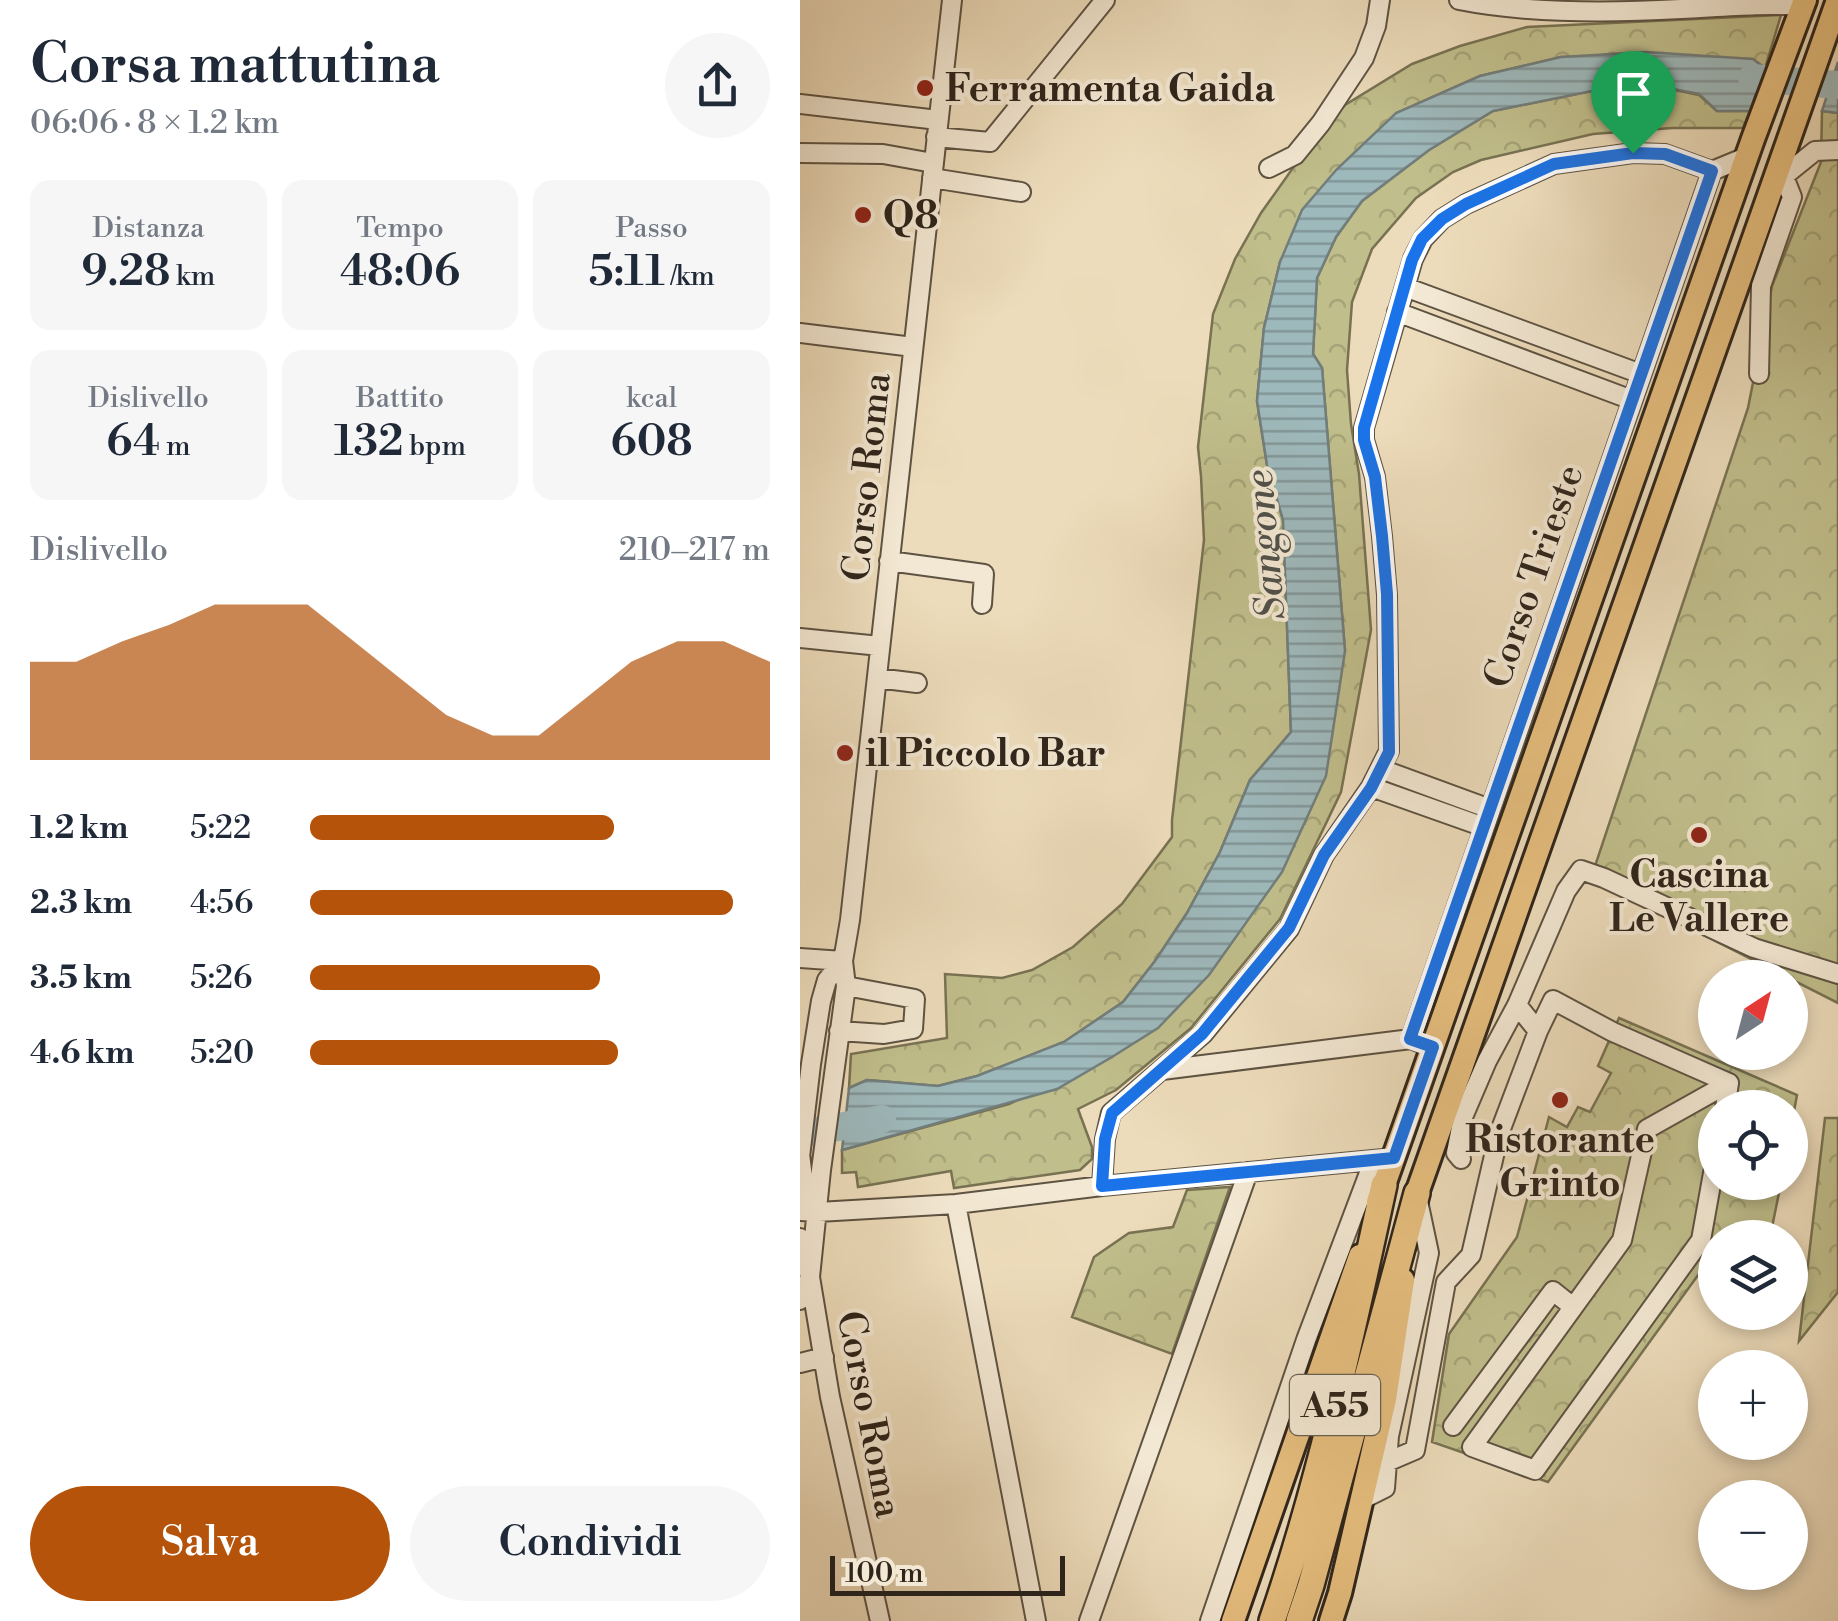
<!DOCTYPE html>
<html lang="it">
<meta charset="utf-8">
<style>
body{margin:0;font-family:"Libre Bodoni",serif;background:#f6f6f7;color:#1f2937;height:100vh;display:flex;flex-direction:column;font-size:38px;white-space:nowrap}
*{box-sizing:border-box;margin:0}
p{font-size:32px;color:#747a83}
.icon{flex:none;width:55px;height:55px;fill:none;stroke:currentColor;stroke-width:2;stroke-linecap:round;stroke-linejoin:round}
.map{position:relative;flex:1;overflow:hidden}
.details{display:flex;flex-direction:column;background:#fff;width:800px}
.details>*{flex:none}
.needle{width:65px;rotate:36deg}
.fabs{position:absolute;left:898px;top:960px;display:grid;gap:20px}
.fabs a{display:grid;place-items:center;width:110px;height:110px;border-radius:50%;background:#fff;box-shadow:0 5px 15px #0003;font-size:50px}
.scale{position:absolute;left:30px;bottom:25px;width:235px;box-sizing:border-box;padding-left:10px;border:5px solid #2f251b;border-top:0;font-size:28px;line-height:35px;white-space:nowrap;color:#2f251b;-webkit-text-stroke:8px #f3e8d3;paint-order:stroke}
.pin{position:absolute;display:grid;place-items:center;width:85px;height:85px;color:#fff;margin:-102px -42px;border-radius:50% 50% 50% 0;rotate:-45deg;box-shadow:0 0 10px #0007}
.pin .icon{rotate:45deg}
.round{display:grid;place-items:center;flex:none;width:105px;height:105px;border-radius:52px;background:#f6f6f7}
.head{display:flex;align-items:center;justify-content:space-between;height:170px;padding:0 30px}
h1{font-size:55px;font-weight:600;line-height:75px}
.metrics{display:grid;grid-template-columns:repeat(3,1fr);gap:15px;height:170px;padding:10px 30px}
.metrics div{display:grid;align-content:center;border-radius:20px;background:#f6f6f7;text-align:center}
.metrics b{font-size:42px;font-weight:600}
.metrics small{font-size:28px;font-weight:400}
.metrics p{font-size:28px}
.chart{height:280px;padding:20px 30px}
.chart p{display:flex;justify-content:space-between}
.chart svg{width:100%;height:180px;margin-top:10px;fill:#b45309;opacity:.7}
.button{display:flex;gap:20px;margin-top:auto;padding:20px 30px}
.button a{flex:1;height:115px;border-radius:60px;background:#b45309;color:#fff;font-size:40px;font-weight:600;line-height:115px;text-align:center}
.button a+a{background:#f6f6f7;color:#1f2937}
ul{padding:0 30px;list-style:none;font-size:32px}
li{display:grid;grid-template-columns:160px 120px 1fr;align-items:center;height:75px}
li i{height:25px;border-radius:12px;background:#b45309}
main{display:flex;flex:1;min-height:0}
.map>svg:first-child{display:block}
.forest{fill:url(#forest-crowns);stroke:#787253;stroke-width:2.5}
.water{fill:url(#water-rules);stroke:#727e7c;stroke-width:2.5}
.lines{fill:none;stroke-linecap:round;stroke-linejoin:round}
.river{stroke:#9eb9bc;stroke-width:28}
.minor-casing{stroke:#5e5343;stroke-width:22}
.major-casing{stroke:#2f251b;stroke-width:28}
.highway-casing{stroke:#2f251b;stroke-width:30}
.minor{stroke:#f3e8d3;stroke-width:18}
.major{stroke:#e6be7e;stroke-width:22}
.highway{stroke:#e6be7e;stroke-width:25}
.route-casing{stroke:#fff;stroke-width:20}
.route{stroke:#1a73e8;stroke-width:12}
.poi-dot{fill:#8f2418;stroke:#f3e8d3;stroke-width:4}
.labels{text-anchor:middle;stroke-width:8;stroke-linejoin:round;paint-order:stroke}
.shield{fill:#f3e8d3;stroke:#6a6052;stroke-width:2.5}
.shield-label{font-size:35px;font-weight:bold;fill:#2f251b}
.poi-label{font-size:38px;font-weight:bold;fill:#2f251b;stroke:#f3e8d3;text-anchor:start}
.street-label{font-size:38px;fill:#2f251b;stroke:#f3e8d3}
.water-label{font-size:40px;font-style:italic;fill:#50514b;stroke:#f3e8d3}
</style>
<main>
<section class="details">
<div class="head"><div><h1>Corsa mattutina</h1><p>06:06 · 8 × 1.2 km</p></div><a class="round"><svg class="icon" aria-label="share" viewBox="0 0 24 24"><path d="M12 15V3M7 8l5-5 5 5M5 13v7h14v-7"/></svg></a></div>
<div class="metrics">
<div><p>Distanza</p><b>9.28<small> km</small></b></div>
<div><p>Tempo</p><b>48:06</b></div>
<div><p>Passo</p><b>5:11<small> /km</small></b></div>
</div>
<div class="metrics">
<div><p>Dislivello</p><b>64<small> m</small></b></div>
<div><p>Battito</p><b>132<small> bpm</small></b></div>
<div><p>kcal</p><b>608</b></div>
</div>
<div class="chart"><p><span>Dislivello</span>210–217 m</p>
<svg viewBox="0 0 160 44" preserveAspectRatio="none"><path d="M0 44V20L10 20L20 15L30 11L40 6L50 6L60 6L70 15L80 24L90 33L100 38L110 38L120 29L130 20L140 15L150 15L160 20V44z"/></svg>
</div>
<ul>
<li><b>1.2 km</b>5:22<i style="width:66%"></i></li>
<li><b>2.3 km</b>4:56<i style="width:92%"></i></li>
<li><b>3.5 km</b>5:26<i style="width:63%"></i></li>
<li><b>4.6 km</b>5:20<i style="width:67%"></i></li>
</ul>
<div class="button"><a>Salva</a><a>Condividi</a></div>
</section>
<div class="map">
<svg width="1038" height="1621" viewBox="0 0 1038 1621">
<defs>
<pattern id="forest-crowns" width="20" height="18" patternUnits="userSpaceOnUse" patternTransform="scale(2.5)"><rect width="20" height="18" fill="#c0be8b"/><path d="M2 6a3 3 0 1 1 6 0M12 15a3 3 0 1 1 6 0" fill="none" stroke="#a5a377"/></pattern>
<pattern id="water-rules" width="6" height="5" patternUnits="userSpaceOnUse" patternTransform="scale(2.5)"><rect width="6" height="5" fill="#9eb9bc"/><path d="M0 2.5h6" fill="none" stroke="#819698"/></pattern>
</defs>
<rect width="100%" height="100%" fill="#eddcbb"/>
<filter id="stains"><feTurbulence type="fractalNoise" baseFrequency=".002" numOctaves="4"/><feColorMatrix values="0 0 0 0 .2 0 0 0 0 .09 0 0 0 0 .02 0 0 0 .5 -.17"/></filter>
<radialGradient id="worn" r=".72"><stop offset=".6" stop-color="#630" stop-opacity="0"/><stop offset="1" stop-color="#630" stop-opacity=".3"/></radialGradient>
<path class="forest" d="M981,15l-16,53 -13,-9 -191,-2 -81,19 -83,37 -117,149 -16,66 -7,73 10,64 16,55 8,212 -41,48 -30,72 -33,61 -32,48 -32,41 -59,40 -87,34 -39,10 -71,-6 -18,8 2,-34 96,-16 -2,-64 57,4 30,-8 41,-23 49,-43 50,-67v-17l32,-280 -3,-64 -3,-29 15,-133 22,-55 26,-46 39,-55 45,-53 67,-41 48,-18 67,-19z
M836,82l63,13 18,16h33l-7,17h-71l-79,6 -112,26 -28,12 -37,26 -44,51 -20,53 -5,68 4,54 8,50 12,156 -30,162 -61,127 -89,109 -75,62 -38,19 14,38v12l-12,11 -126,18 -3,-17 -93,16 -2,-15 -14,1v-23l167,-46 103,-47 233,-406 -23,-283 -9,-14 4,-76 19,-41 26,-36 67,-51 64,-39z
M1022,111l16,2v890l-247,-125 157,-470 24,-122 49,-124z
M819,1018l178,77 -7,38v-25h-75v74l66,1 -11,54 -55,1v23l-6,-1 -161,222 -116,-40 17,-108 68,-97 32,-120 18,10 11,-20 12,5 21,-39 -13,-7z
M1025,1118h13v174l-39,49z
M430,1187l-58,167 -100,-37 22,-60 35,-24 44,-6 14,-37z"/>
<path class="water" d="M846,52l107,7 12,9 -15,43h-33l-18,-17 -63,-12 -143,29 -64,39 -67,51 -26,36 -19,41 -4,76 9,14 23,283 -19,125 -44,96 -73,103 -51,53 -46,29 -55,32 -215,61 7,-62 18,-8 71,6 39,-10 87,-34 59,-40 32,-41 32,-48 33,-61 30,-72 41,-48 -8,-212 -16,-55 -10,-64 7,-73 16,-66 22,-52 35,-41 59,-56 84,-37 81,-19z
M1038,62v51l-16,-2z"/>
<g class="lines">
<path class="river" d="M952,78l86,7
M0,1134l82,-15"/>
<g class="minor-casing">
<path id="minor" d="M659,0c70,14 151,13 222,9 41,-2 81,-6 123,-3
M0,104l138,16
M136,137l54,5 115,-142
M0,153l83,1 50,9
M469,168l26,-13 26,-32 43,-65 12,-32 4,-26
M984,176l31,-25 23,-1
M132,178l89,14
M605,287l236,87
M597,312l235,88
M0,333l113,14
M959,374l2,-88 31,-89 -13,-33
M89,561l95,13 -2,30
M0,638l80,8
M77,678l40,5
M581,769l109,40
M571,787l113,40
M0,958l43,3
M39,1031l45,3 29,-5 2,-30 -69,-13
M738,1031l15,-31 60,32 116,51
M611,1039l301,-868 34,-14
M362,1070l249,-31 7,3
M925,1108l4,-25
M0,1154l6,48 12,10
M0,1157l11,-93 10,-63 6,-21 16,-19
M661,1159l-5,-6 7,-36 24,-56 30,-56 49,-114 15,-21 23,8 150,70 84,26
M915,1162l-14,78 -166,230 -63,-23 150,-207 25,-111 82,-46
M302,1186l3,-47 6,-26 92,-79 86,-105 35,-74 47,-68 18,-36 -2,-156 -5,-59 -7,-59 -11,-37v-12l49,-169 10,-20 19,-20 24,-15 88,-40 79,-11 32,1 47,17
M156,1204l80,417
M0,1211l18,1 138,-8 146,-18 292,-28
M0,1238l10,39 20,120 50,224
M0,1300l10,-23 11,-107 25,-184 -3,-25 7,-41 102,-920
M0,1363l24,-6
M653,1426l100,-135 20,16
M587,1462l28,-12 31,-168 25,-27 28,-121 39,-103 -21,-26
M561,1500l24,-12 4,-52 40,-183 -11,-52
M289,1621l159,-449
M410,1621l96,-281 68,-180"/>
</g>
<g class="major-casing">
<path id="major" d="M578,1202l375,-1063 52,-139
M614,1209l3,-16 421,-1193
M433,1621l127,-365
M531,1621l9,-28 45,-194 18,-119"/>
</g>
<g class="highway-casing">
<path id="highway" d="M472,1621c49,-142 80,-289 112,-436
M499,1621l12,-36 106,-392"/>
</g>
<use href="#minor" class="minor"/>
<use href="#major" class="major"/>
<use href="#highway" class="highway"/>
</g>
<g class="lines">
<g class="route-casing">
<path id="route" d="M833,153l32,1 47,17 -302,868 23,8 -39,111 -292,28 3,-47 7,-26 90,-79 87,-106 35,-73 47,-67 18,-36 -2,-158 -5,-58 -7,-59 -11,-37v-12l48,-168 10,-21 20,-20 24,-15 88,-40z"/>
</g>
<use href="#route" class="route"/>
</g>
<g class="poi-dot">
<circle cx="125" cy="88" r="10"/>
<circle cx="63" cy="215" r="10"/>
<circle cx="45" cy="753" r="10"/>
<circle cx="899" cy="835" r="10"/>
<circle cx="760" cy="1100" r="10"/>
</g>
<g class="labels">
<rect class="shield" x="490" y="1375" width="90" height="60" rx="8"/>
<g class="shield-label">
<text x="535" y="1417">A55</text>
</g>
<g class="poi-label">
<text x="145" y="101">Ferramenta Gaida</text>
<text x="83" y="228">Q8</text>
<text x="65" y="766">il Piccolo Bar</text>
<text x="899" y="887" text-anchor="middle">Cascina<tspan x="899" dy="44">Le Vallere</tspan></text>
<text x="760" y="1152" text-anchor="middle">Ristorante<tspan x="760" dy="44">Grinto</tspan></text>
</g>
<g class="street-label">
<text transform="translate(66 477) rotate(-84)" y="13">Corso Roma</text>
<text transform="translate(733 576) rotate(-71)" y="13">Corso Trieste</text>
<text transform="translate(70 1414) rotate(79)" y="13">Corso Roma</text>
</g>
<g class="water-label">
<text transform="translate(464 545) rotate(-95)" y="14">Sangone</text>
</g>
</g>
<rect width="100%" height="100%" filter="url(#stains)"/>
<rect width="100%" height="100%" fill="url(#worn)"/>
</svg>
<div class="fabs">
<a><svg class="needle" viewBox="-14 -14 28 28"><path d="M0-13l5 13h-10z" fill="#e53935"/><path d="M0 13l5-13h-10z" fill="#747a83"/></svg></a>
<a><svg class="icon" aria-label="locate" viewBox="0 0 24 24"><circle cx="12" cy="12" r="6"/><path d="M12 2v4M12 18v4M2 12h4M18 12h4"/></svg></a>
<a><svg class="icon" aria-label="layers" viewBox="0 0 24 24"><path d="M12 4l9 5-9 5-9-5zM3 14l9 5 9-5"/></svg></a>
<a>+</a>
<a>−</a>
</div>
<div class="scale">100 m</div>
<div class="pin" style="left:833px;top:153px;background:#1e9e55"><svg class="icon" aria-label="arrive" viewBox="0 0 24 24"><path d="M6 21V4h12l-3 4 3 4H6"/></svg></div>
</div>
</main>
